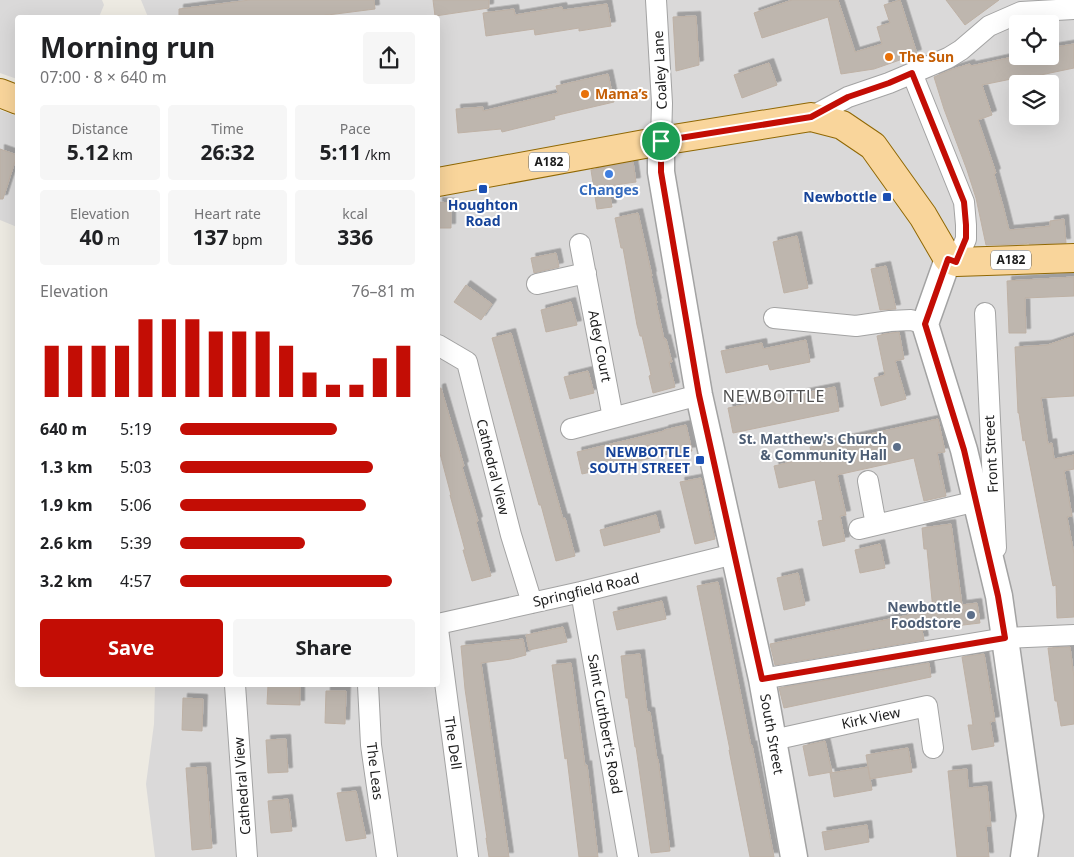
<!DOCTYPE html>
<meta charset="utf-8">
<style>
body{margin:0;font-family:"Noto Sans",sans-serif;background:#f6f6f6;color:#202124;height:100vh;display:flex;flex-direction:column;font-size:19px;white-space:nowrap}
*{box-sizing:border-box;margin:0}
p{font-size:16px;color:#757577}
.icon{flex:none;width:28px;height:28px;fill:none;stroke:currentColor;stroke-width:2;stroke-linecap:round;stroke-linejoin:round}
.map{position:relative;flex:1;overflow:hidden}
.sheet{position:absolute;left:15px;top:15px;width:425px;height:672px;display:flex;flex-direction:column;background:#fff;border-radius:5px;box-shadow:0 5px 20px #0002}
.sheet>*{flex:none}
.fabs{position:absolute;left:1009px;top:15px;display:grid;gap:10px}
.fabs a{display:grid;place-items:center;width:50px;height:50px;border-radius:5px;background:#fff;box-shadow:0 5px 20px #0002;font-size:25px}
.pin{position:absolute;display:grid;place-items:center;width:42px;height:42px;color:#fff;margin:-21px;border:2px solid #fff;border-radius:50%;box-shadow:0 1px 5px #0007}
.round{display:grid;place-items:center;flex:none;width:52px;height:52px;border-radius:5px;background:#f6f6f6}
.head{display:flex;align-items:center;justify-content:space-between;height:85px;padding:0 25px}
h1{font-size:28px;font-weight:700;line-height:38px}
.figures{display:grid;grid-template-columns:repeat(3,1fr);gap:8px;height:85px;padding:5px 25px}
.figures div{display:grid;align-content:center;border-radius:5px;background:#f6f6f6;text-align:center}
.figures b{font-size:21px;font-weight:700}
.figures small{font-size:14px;font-weight:400}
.figures p{font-size:14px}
.chart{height:140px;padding:10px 25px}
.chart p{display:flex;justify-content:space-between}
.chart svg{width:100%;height:90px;margin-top:5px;stroke:#c30d05;stroke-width:6}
.cta{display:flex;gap:10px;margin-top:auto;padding:10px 25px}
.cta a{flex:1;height:58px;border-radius:5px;background:#c30d05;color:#fff;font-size:20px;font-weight:700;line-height:58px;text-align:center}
.cta a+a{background:#f6f6f6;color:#202124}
ul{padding:0 25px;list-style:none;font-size:16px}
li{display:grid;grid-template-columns:80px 60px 1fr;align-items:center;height:38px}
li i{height:12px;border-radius:6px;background:#c30d05}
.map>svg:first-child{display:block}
.residential{fill:#dad9d9;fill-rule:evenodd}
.building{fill:#beb6ae;stroke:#beb1a5;filter:url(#shadow)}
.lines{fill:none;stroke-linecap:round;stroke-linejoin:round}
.minor-casing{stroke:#a3a3a3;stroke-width:22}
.tertiary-casing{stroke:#a3a3a3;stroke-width:29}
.primary-casing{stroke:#906804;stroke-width:30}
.minor{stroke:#fff;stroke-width:20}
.tertiary{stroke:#fff;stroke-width:26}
.primary{stroke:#f9d59b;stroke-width:28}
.route-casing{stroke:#fff;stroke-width:10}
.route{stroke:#c30d05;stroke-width:6}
.food-dot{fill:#e8710a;stroke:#fff;stroke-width:2}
.shop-dot{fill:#3f7fe0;stroke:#fff;stroke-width:2}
.transit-dot{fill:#1a4fb4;stroke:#fff;stroke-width:2}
.service-dot{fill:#5c6f8a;stroke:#fff;stroke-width:2}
.labels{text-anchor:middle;stroke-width:4;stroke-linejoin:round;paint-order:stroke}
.shield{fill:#fff;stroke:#606060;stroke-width:1}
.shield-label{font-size:12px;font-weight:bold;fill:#1c1c1c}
.food-label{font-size:14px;font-weight:bold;fill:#c56008;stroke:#fff;text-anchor:start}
.street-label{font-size:14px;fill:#1c1c1c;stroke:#fff}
.shop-label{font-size:14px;font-weight:bold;fill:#366cbe;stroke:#fff}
.transit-label{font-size:14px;font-weight:bold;fill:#164399;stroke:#fff;text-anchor:end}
.service-label{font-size:14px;font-weight:bold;fill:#4e5e75;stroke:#fff;text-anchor:end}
.quarter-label{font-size:16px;letter-spacing:1px;fill:#4f4f4f;stroke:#fff}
</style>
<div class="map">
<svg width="1074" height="857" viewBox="0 0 1074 857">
<defs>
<filter id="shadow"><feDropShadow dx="4.5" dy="-4.5" stdDeviation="0" flood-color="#0004"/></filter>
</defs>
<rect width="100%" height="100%" fill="#edeae2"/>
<path class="residential" d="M0,0h102l2,5 -5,12 -81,1 -1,61 -17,-6z
M141,0h933v857h-919l-9,-73 8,-60 1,-39h283v-667l-290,-1zM1018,24h32v32h-32zM1018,84h32v32h-32z
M0,110l17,6v111l-17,-7z"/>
<path class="building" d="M250,0h124l1,9 -71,9h-125v-9z
M433,0h56v8l-54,8z
M792,0h46l17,52 27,-8 -5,-17 13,-4 -6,-18 16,-5 17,54 -43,15 -33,5 -13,-57 -66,21 -8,-25z
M946,0h53l-34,25z
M607,4l4,22 -32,5v-3l-44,7 -1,-6 -48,7 -3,-23 31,-4 1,6 47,-8 1,3z
M696,16l3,49 -23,6 -3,-54z
M1074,44v24l-43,9v-2l-49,10 10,30 -14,5 18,53 -2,1 9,32 6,24 41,-4v-5l14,-2 2,24 -37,1v-1l-6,1 -37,1 -10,-47 -9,-28 -23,-61 -10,-32 19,-8 17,-5 1,2 46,-10h33v-8z
M769,63l8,22 -35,13 -8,-23z
M608,74l6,28 -60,14 1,3 -53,13 -1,-3 -43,4 -2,-24 27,-2v4l75,-18 -2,-7z
M0,149l17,6 -14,44h-3z
M633,162l3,20 -28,4 4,21 -15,2 -6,-39z
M438,202l13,1v25h-13z
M638,213l14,63h-1l6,27h-1l8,36h2l3,12 3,11h-3l6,25 -22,6 -4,-17 2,-1 -9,-39h-2l-3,-11 -14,-77h-2l-6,-30z
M797,236l11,52 -24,5 -11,-51z
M556,253l3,14 -25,6 -3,-15z
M886,266l10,43 -16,1 -9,-41z
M1074,277v19l-49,2 1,35h-17l-2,-52z
M466,285l26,19 -11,16 -27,-18z
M571,302l6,23 -31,7 -5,-22z
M899,332l5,27 -9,2 11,38 -25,7 -7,-28 11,-3 -8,-39 8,-2z
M511,333l38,137 14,49 2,-1 10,38 -19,5 -15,-56h-2l-47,-167z
M1074,336v60l-33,2 7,46 4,-1 2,16 20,-4v14l-10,2 8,45 -5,1 7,37v63l-17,1 -1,-33 -3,1 -28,-146 -2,1 -4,-28h-1l-3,-66 32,-2z
M806,340l4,22 -40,8 -2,-6 -42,9 -5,-22 41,-8 1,6z
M588,371l6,22 -24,6 -6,-22z
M835,387l4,24 -106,22 -5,-25z
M441,388l23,78 -2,1 16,54 -2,1 15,54 -19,5 -9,-31h2l-15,-55h1l-13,-49v-57z
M938,419l7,33 -8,1 9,43 -22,5 -10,-43 -77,17 9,40 -6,1 5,25 -22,5 -5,-25 5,-1 -8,-40 -36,8 -5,-22 38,-9 -2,-10z
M686,425l6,26 -22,5 -1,-2 -87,20 -5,-22 55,-13 32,-8v-1z
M701,478l14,61 -20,5 -15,-62z
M656,515l4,17 -56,14 -4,-16z
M951,524l11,81 15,-2 3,20 -58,7 2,10 -149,25 -5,-21 163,-34 -6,-61h-3l-2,-21z
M880,544l5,24 -25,5 -5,-23z
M798,573l7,32 -21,5 -7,-32z
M718,582l33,164 1,-1 22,112h-24l-21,-107h1l-33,-164z
M662,601l4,18 -49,11 -4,-18z
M563,627l4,15 -38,8 -3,-15z
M523,639l3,16 -15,4 -30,4 28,194h-20l-3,-19h1l-22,-149 -4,-43z
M1070,647l4,30v47l-13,2 -4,-25h-2l-7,-53z
M640,654l7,58h3l7,47h1l12,92 -19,2 -15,-106h-1l-7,-49h-2l-5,-42z
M984,654l11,67 -5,1 4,24 -22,4 -4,-25h5l-11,-68z
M571,663l14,103 2,-1 11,92h-19l-12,-99 -2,1 -7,-51 -6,-43z
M929,663l2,14 -147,31 -5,-20z
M268,685h32v20l-33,-1z
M326,691h20l-1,33 -20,-1z
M183,698l20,1 -1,32 -20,-1z
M286,739l2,33 -20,1 -2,-33z
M825,741l7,31 -23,4 -6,-30z
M908,748l4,24 -42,7 -4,-24z
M206,767l6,81 -20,2 -6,-82z
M868,767l4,23 -38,7 -4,-24z
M967,769l1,19 19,-2 4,40h-5l3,31h-32l-9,-86z
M356,791l10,47 -20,3 -9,-48z
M288,799l4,32 -21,2 -3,-32z
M867,825l2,17 -44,8 -3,-18z"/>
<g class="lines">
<g class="minor-casing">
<path id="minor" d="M656,0l6,103 -1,38
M912,73l52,129 2,23v14l-10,23
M811,117l37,-20 41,-14 59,-25 13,-8 28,-24 32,-14 53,-3
M580,244l33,174
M537,284l49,-11
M985,313l11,235
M774,318l82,8 34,-5 21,-1 14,4
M438,345l29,17 44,173 21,68
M571,429l128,-34
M868,481l8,44
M859,529l118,-28
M581,592l47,265
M438,624l143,-32 153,-38
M438,629l30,228
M762,679l243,-41 69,-3
M235,685l12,172
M368,685l3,60 16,112
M773,740l154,-34 6,42"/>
</g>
<g class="tertiary-casing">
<path id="tertiary" d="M661,141v31l38,223 63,284 32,178
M948,259l-23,65 39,126 35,146 31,220 -6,41"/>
</g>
<g class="primary-casing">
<path id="primary" d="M0,93l18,7
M438,182l223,-41 150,-24 31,8 31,21 50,70 25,43 8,3 118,-4"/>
</g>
<use href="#minor" class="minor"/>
<use href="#tertiary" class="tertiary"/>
<use href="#primary" class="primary"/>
</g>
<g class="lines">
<g class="route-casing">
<path id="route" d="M912,73l52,129 2,23v13l-10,24 -8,-3 -23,65 39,126 34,146 7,42 -243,41 -63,-284 -38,-223v-31l150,-24 37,-20 41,-14z"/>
</g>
<use href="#route" class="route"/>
</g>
<g class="food-dot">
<circle cx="889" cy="57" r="5"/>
<circle cx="585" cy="94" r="5"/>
</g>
<circle class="shop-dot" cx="609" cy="174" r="5"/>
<g class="transit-dot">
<rect x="478" y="184" width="10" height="10" rx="2.5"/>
<rect x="882" y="192" width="10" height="10" rx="2.5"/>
<rect x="695" y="455" width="10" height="10" rx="2.5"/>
</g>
<g class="service-dot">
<circle cx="897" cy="447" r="5"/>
<circle cx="971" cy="615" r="5"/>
</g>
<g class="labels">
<g class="shield">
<rect x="529" y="152.5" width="40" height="19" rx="4"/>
<rect x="991" y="250.5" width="40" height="19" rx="4"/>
</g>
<g class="shield-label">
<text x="549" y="166">A182</text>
<text x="1011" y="264">A182</text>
</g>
<g class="food-label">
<text x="899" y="62">The Sun</text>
<text x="595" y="99">Mama’s</text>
</g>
<g class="street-label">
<text transform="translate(660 70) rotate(-93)" y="5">Coaley Lane</text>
<text transform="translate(600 346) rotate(79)" y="5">Adey Court</text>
<text transform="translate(991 454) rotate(-93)" y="5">Front Street</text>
<text transform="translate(493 467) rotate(76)" y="5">Cathedral View</text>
<text transform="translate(586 590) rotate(-13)" y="5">Springfield Road</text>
<text transform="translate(871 718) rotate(-12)" y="5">Kirk View</text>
<text transform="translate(605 724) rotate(80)" y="5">Saint Cuthbert's Road</text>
<text transform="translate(772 734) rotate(80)" y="5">South Street</text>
<text transform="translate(453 743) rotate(82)" y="5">The Dell</text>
<text transform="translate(375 771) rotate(83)" y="5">The Leas</text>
<text transform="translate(242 786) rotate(-94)" y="5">Cathedral View</text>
</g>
<g class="shop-label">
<text x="609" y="195">Changes</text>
</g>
<g class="transit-label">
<text x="877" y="202">Newbottle</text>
<text x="483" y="210" text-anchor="middle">Houghton<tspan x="483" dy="16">Road</tspan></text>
<text x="690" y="457">NEWBOTTLE<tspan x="690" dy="16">SOUTH STREET</tspan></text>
</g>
<g class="service-label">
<text x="887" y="444">St. Matthew's Church<tspan x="887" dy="16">&amp; Community Hall</tspan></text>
<text x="961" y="612">Newbottle<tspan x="961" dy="16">Foodstore</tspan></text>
</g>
<g class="quarter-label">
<text x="774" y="402">NEWBOTTLE</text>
</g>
</g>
</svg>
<div class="fabs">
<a><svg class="icon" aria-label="locate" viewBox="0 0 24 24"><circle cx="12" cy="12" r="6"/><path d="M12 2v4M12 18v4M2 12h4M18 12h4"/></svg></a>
<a><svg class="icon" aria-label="layers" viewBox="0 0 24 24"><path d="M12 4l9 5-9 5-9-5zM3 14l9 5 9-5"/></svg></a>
</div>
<div class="pin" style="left:661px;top:141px;background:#1e9e55"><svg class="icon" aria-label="arrive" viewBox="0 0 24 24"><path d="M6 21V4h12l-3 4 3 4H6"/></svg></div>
<section class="sheet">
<div class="head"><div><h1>Morning run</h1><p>07:00 · 8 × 640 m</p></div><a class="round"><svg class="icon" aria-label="share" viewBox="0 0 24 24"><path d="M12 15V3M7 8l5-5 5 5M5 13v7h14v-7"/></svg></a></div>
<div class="figures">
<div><p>Distance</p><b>5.12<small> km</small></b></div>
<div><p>Time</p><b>26:32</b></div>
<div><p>Pace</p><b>5:11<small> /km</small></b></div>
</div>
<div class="figures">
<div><p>Elevation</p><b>40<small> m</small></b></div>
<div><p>Heart rate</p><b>137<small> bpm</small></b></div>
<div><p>kcal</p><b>336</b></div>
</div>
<div class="chart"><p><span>Elevation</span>76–81 m</p>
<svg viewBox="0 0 160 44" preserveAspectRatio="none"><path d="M5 44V19M15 44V19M25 44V19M35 44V19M45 44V6M55 44V6M65 44V6M75 44V12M85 44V12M95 44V12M105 44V19M115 44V32M125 44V38M135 44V38M145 44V25M155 44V19"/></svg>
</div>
<ul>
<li><b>640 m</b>5:19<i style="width:67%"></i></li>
<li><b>1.3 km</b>5:03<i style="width:82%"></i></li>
<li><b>1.9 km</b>5:06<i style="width:79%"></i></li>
<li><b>2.6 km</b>5:39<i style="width:53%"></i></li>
<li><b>3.2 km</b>4:57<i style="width:90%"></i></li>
</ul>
<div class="cta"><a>Save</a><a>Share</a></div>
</section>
</div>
